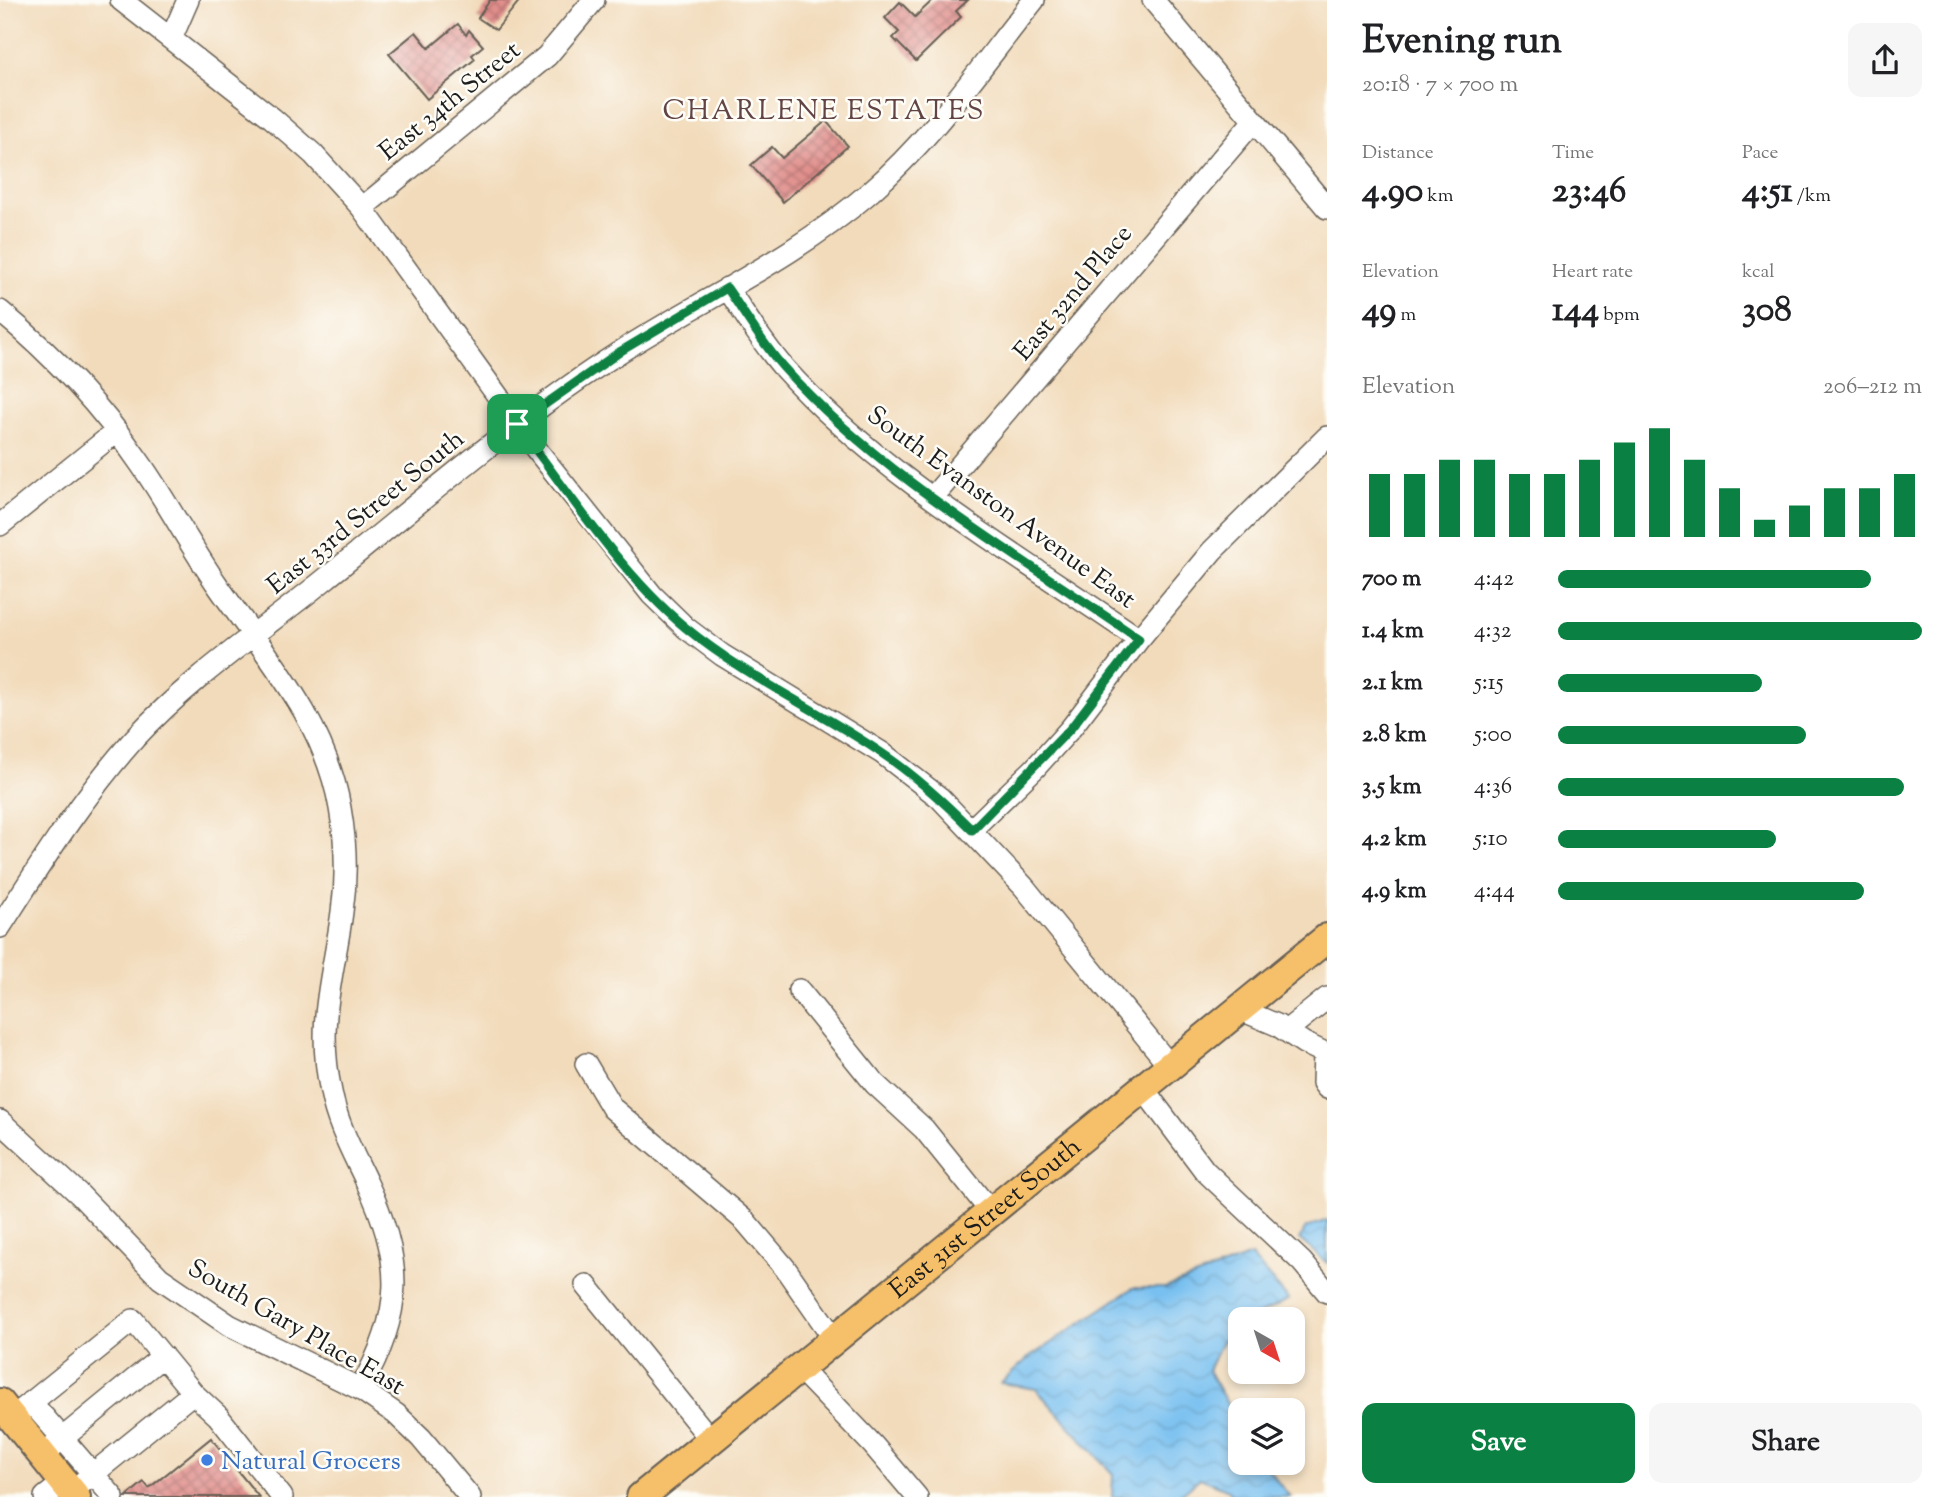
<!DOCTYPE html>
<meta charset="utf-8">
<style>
body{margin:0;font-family:"Sorts Mill Goudy",serif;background:#f6f6f6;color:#202124;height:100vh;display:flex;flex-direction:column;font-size:26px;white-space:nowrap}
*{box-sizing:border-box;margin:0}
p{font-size:23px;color:#757577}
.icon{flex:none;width:38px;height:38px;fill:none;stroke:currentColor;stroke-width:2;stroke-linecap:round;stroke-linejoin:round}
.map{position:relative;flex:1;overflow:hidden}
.sheet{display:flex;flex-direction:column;background:#fff;width:630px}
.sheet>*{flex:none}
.needle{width:46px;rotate:141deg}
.controls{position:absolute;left:1228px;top:1307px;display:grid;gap:14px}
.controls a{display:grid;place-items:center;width:77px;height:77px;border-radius:14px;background:#fff;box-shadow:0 4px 10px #0003;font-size:35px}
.pin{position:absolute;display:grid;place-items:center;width:60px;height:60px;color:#fff;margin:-30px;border-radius:14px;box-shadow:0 4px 10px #0006}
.round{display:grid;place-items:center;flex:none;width:74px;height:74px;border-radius:14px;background:#f6f6f6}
.headline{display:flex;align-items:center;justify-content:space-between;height:119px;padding:0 35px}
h1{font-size:38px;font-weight:700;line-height:52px}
.figures{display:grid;grid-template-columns:repeat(3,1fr);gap:10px;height:119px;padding:7px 35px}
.figures div{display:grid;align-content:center}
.figures b{font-size:35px;font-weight:700}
.figures small{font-size:19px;font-weight:400}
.figures p{font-size:19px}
.chart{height:196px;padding:14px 35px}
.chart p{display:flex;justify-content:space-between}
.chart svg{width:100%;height:126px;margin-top:7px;stroke:#0b8043;stroke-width:6}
.action{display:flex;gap:14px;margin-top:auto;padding:14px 35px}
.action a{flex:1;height:80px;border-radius:14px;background:#0b8043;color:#fff;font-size:28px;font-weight:700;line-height:80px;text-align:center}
.action a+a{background:#f6f6f6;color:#202124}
ul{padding:0 35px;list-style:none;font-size:23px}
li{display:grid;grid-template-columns:112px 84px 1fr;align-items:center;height:52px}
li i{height:18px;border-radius:9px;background:#0b8043}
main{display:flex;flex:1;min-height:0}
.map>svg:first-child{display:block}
.water{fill:url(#water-waves);stroke:#4a6e86;stroke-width:2}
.building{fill:url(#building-cross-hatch)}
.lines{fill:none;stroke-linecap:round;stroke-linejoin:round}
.minor-casing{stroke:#675f54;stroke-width:24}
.major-casing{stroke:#675f54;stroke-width:32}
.minor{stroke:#fff;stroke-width:21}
.major{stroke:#f6c06b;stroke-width:28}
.route-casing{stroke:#fff;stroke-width:14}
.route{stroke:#0b8043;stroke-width:9}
.shop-dot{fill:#3f7fe0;stroke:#fdfcf7;stroke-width:2.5}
.labels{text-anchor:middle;stroke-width:5;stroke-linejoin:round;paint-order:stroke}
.street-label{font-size:26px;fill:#1c1c1c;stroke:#fdfcf7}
.shop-label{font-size:26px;fill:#366cbe;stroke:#fdfcf7;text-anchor:start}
.neighbourhood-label{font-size:28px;letter-spacing:2px;fill:#614443;stroke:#fdfcf7}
</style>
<main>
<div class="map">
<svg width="1327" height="1497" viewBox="0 0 1327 1497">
<defs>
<pattern id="water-waves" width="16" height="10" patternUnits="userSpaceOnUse" patternTransform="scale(1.75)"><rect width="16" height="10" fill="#78c0f0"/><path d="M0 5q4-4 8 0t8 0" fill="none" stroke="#67a4cd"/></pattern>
<pattern id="building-cross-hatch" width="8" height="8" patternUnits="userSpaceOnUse" patternTransform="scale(1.75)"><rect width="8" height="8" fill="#e18f8c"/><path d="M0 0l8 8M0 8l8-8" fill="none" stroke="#b67472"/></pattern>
</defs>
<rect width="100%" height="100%" fill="#fdfcf7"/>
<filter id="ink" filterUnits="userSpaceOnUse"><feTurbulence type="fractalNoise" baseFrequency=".0143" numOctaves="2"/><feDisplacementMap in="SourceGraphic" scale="14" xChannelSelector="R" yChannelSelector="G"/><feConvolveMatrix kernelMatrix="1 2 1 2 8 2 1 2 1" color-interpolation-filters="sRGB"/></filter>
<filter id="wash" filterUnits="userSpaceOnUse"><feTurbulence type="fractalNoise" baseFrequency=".00686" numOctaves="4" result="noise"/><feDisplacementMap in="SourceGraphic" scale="28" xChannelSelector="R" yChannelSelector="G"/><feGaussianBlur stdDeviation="1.57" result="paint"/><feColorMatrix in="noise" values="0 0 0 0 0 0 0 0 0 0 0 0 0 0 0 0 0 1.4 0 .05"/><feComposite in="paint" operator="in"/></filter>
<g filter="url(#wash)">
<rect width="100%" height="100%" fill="#f2dbbb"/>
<path class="water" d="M1327,1220v43l-28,-24 7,-11z
M1251,1256l38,44 -40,19 -8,1v6l-19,16 -14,28 33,58v35h22l27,34h-57l-4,-7 -29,-12 -22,19h-66l1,-23 -77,-85 -35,-6 26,-24 106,-71h32z"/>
<g id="blocks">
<path class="building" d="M490,0h30l-24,30 -18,-12z
M933,0h35l-12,11 5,6 -45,44 -23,-23 6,-6 -14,-14 15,-16 15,15z
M458,24l8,11 3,-5 14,16 -11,9 3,4 -48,40 -38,-45 27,-22 13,16z
M826,121l22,25 -65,56 -32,-37 21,-18 10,11z
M211,1438l48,59h-133l18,-15 5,6z"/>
</g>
</g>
<g filter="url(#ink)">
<use href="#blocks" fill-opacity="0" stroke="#675f54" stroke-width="2"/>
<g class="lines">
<g class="minor-casing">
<path id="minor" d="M121,0l151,118 41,36 49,54 174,241 116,146 34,33 36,27 160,98 58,45 84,89 146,179
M1153,0l174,208
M171,39l17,-39
M362,208l185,-152 47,-56
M727,288c18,26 35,55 56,79 98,110 235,188 356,272
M0,311c53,44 101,95 140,152 28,40 50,83 78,123 49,71 107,135 122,222 6,34 7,70 2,104 -9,68 -26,109 -11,180 6,32 22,61 36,91 37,78 37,130 -7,206
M933,497l319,-374
M0,525l117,-94
M972,829l63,-61 36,-40 68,-89 73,-88 115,-114
M0,927c42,-65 83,-131 135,-189 55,-60 126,-107 189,-158 97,-78 191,-161 296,-228 83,-53 174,-94 249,-159 64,-55 113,-128 165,-193
M799,990l76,94 49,45 67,83
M1239,1009l38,16 27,18 23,11
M1286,1031l41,-33
M1324,1054l-1,29 4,5
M586,1064l26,44 133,113 40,47 50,72
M1142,1087l63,84 97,91 25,30
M0,1121l79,73 81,84 69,47 131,64 36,25 25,24 49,59
M586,1285l125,155
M799,1368l74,77 44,52
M31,1402l82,95
M12,1418l121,-98 60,73 25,23 64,81
M42,1455l121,-99
M72,1491l121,-98
M45,1497l19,-15"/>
</g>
<g class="major-casing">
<g id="major">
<path d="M0,1403l76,94"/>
<path id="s1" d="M641,1497l686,-559"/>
</g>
</g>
<use href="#minor" class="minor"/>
<use href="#major" class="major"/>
</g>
</g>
<g class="lines" filter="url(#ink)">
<g class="route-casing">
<path id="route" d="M727,288c18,26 35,55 56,79 98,110 235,188 356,272l-68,89 -99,102c-28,-28 -56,-54 -89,-76 -64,-44 -136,-76 -197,-126 -63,-52 -120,-138 -169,-204l104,-73z"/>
</g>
<use href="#route" class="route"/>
</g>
<circle class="shop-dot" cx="207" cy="1460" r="7"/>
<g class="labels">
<g class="street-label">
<text transform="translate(449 100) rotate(-39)" y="9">East 34th Street</text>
<text transform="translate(1072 292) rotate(-50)" y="9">East 32nd Place</text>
<text transform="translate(1002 506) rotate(36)" y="9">South Evanston Avenue East</text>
<text transform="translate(365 511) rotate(-39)" y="9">East 33rd Street South</text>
<text dy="9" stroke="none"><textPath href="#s1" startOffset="443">East 31st Street South</textPath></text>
<text transform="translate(297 1326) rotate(30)" y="9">South Gary Place East</text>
</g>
<g class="shop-label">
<text x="221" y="1469">Natural Grocers</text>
</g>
<g class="neighbourhood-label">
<text x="824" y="119">CHARLENE ESTATES</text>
</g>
</g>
</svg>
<div class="controls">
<a><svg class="needle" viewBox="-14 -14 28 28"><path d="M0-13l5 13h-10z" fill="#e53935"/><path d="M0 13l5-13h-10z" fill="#757577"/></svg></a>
<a><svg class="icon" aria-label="layers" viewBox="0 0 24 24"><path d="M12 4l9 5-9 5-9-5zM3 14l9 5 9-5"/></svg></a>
</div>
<div class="pin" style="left:517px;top:424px;background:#1e9e55"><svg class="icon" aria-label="arrive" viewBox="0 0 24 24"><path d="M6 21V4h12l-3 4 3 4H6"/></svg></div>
</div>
<section class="sheet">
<div class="headline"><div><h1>Evening run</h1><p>20:18 · 7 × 700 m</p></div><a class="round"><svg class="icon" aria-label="share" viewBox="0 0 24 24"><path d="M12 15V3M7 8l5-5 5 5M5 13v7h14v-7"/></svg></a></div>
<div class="figures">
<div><p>Distance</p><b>4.90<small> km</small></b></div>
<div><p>Time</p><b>23:46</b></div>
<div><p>Pace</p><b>4:51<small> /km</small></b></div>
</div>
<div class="figures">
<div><p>Elevation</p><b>49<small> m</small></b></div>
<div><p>Heart rate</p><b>144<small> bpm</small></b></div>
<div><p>kcal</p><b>308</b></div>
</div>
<div class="chart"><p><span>Elevation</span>206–212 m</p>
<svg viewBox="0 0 160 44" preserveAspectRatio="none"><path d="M5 44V22M15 44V22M25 44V17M35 44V17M45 44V22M55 44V22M65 44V17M75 44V11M85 44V6M95 44V17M105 44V27M115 44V38M125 44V33M135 44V27M145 44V27M155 44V22"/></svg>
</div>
<ul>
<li><b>700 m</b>4:42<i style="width:86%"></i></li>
<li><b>1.4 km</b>4:32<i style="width:100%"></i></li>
<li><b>2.1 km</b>5:15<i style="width:56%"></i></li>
<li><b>2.8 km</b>5:00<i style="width:68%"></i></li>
<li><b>3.5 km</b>4:36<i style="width:95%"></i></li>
<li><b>4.2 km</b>5:10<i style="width:60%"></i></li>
<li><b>4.9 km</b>4:44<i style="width:84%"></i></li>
</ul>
<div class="action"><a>Save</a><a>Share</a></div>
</section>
</main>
